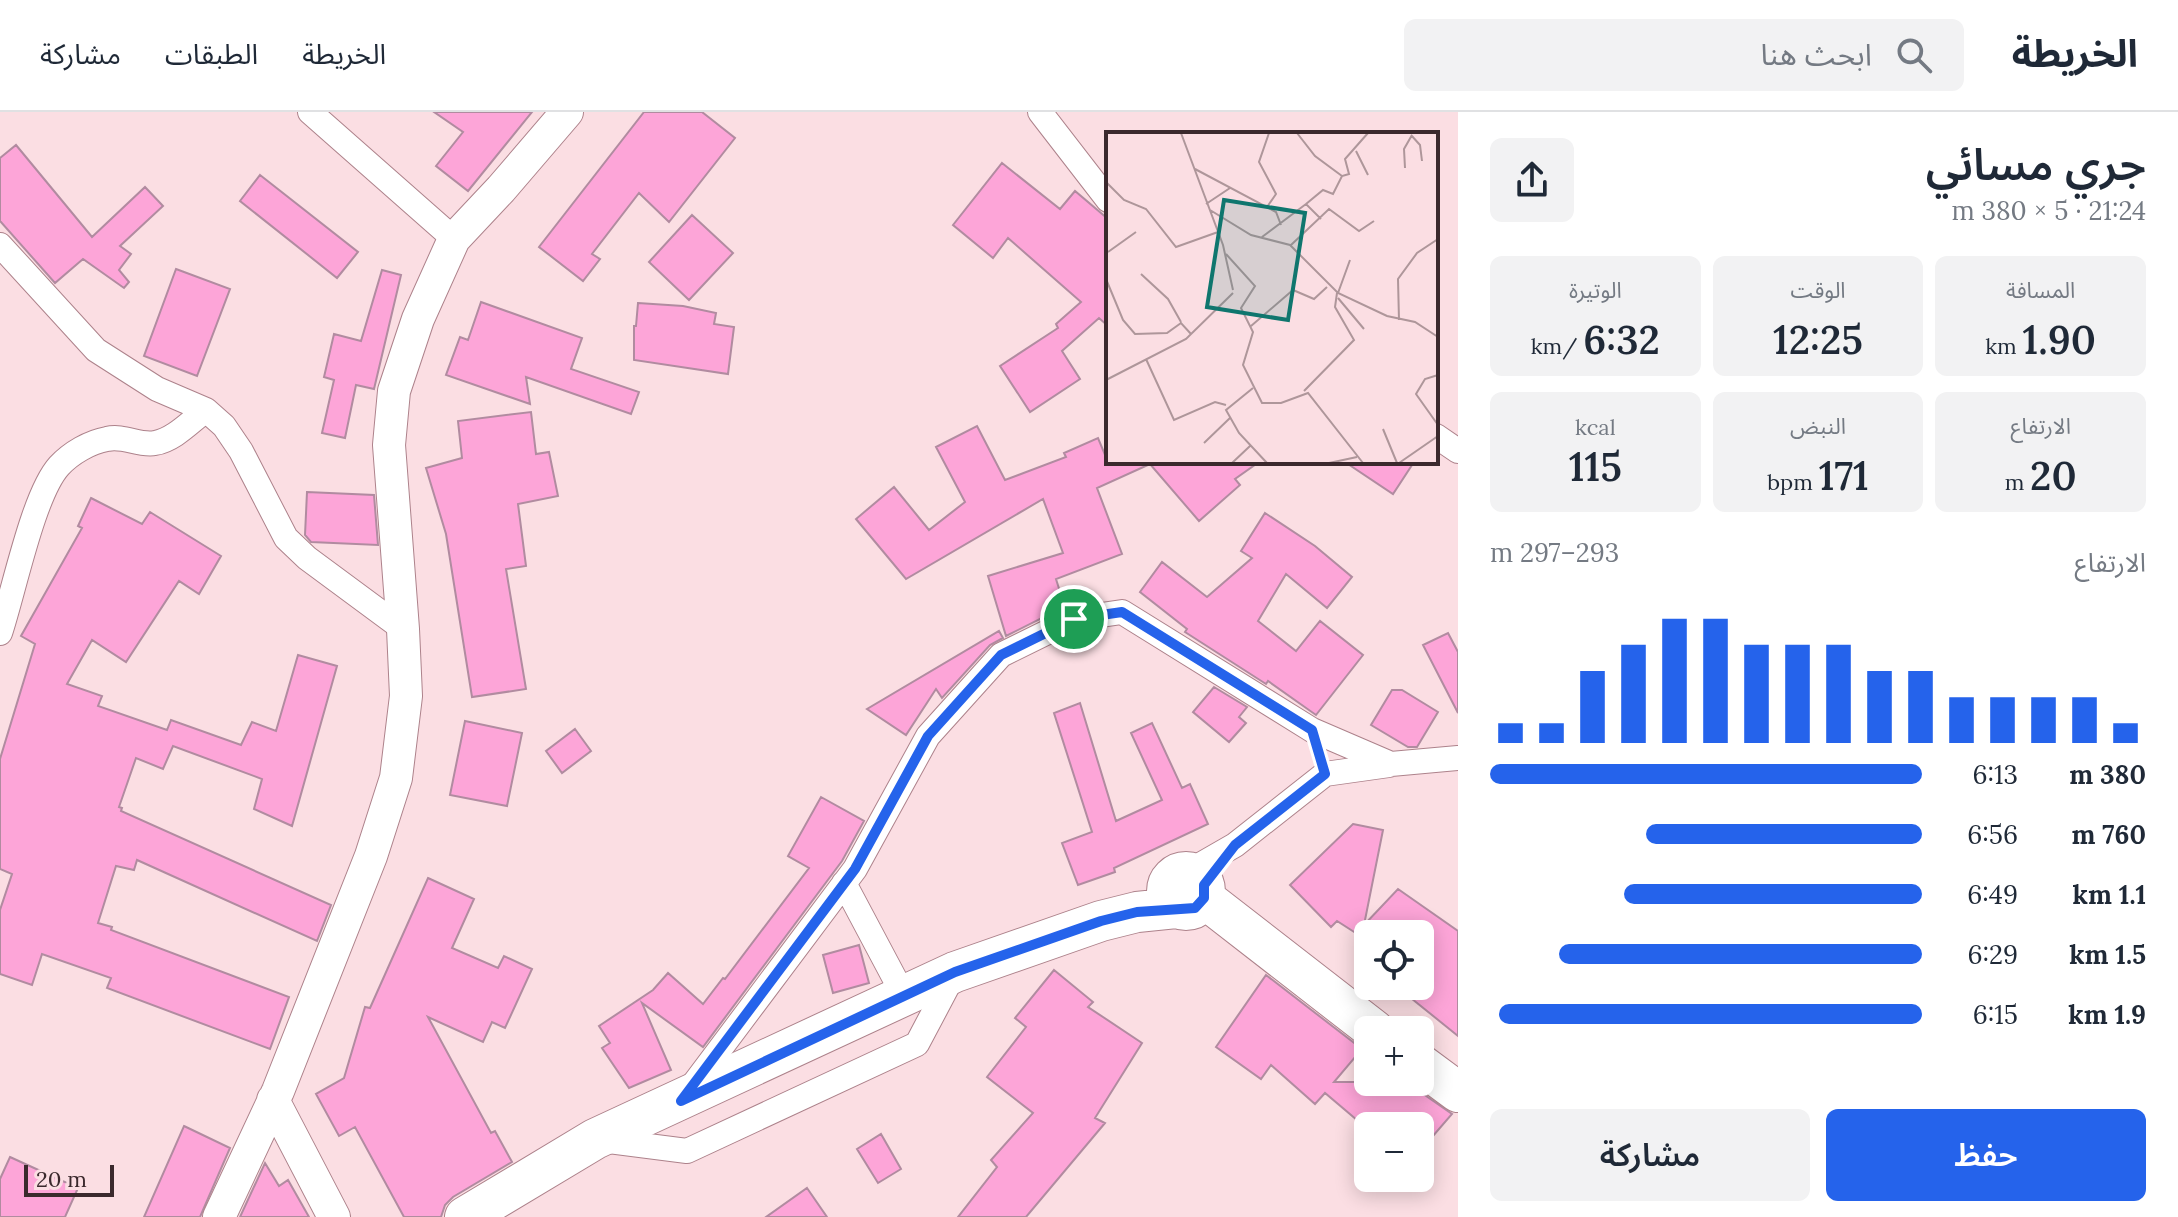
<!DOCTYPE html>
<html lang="ar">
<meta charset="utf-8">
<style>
body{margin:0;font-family:Lora,"Noto Sans Arabic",serif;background:#f2f2f3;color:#1f2937;direction:rtl;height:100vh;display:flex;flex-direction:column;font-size:30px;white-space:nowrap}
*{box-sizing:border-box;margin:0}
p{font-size:26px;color:#747a83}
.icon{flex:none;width:44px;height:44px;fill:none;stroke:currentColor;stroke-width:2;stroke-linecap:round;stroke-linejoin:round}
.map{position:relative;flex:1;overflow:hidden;direction:ltr}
.details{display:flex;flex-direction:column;background:#fff;width:720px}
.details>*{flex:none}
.buttons{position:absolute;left:1354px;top:808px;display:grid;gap:16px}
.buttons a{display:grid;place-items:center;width:80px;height:80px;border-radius:12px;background:#fff;box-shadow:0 4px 20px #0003;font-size:40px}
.scale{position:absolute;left:24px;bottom:20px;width:90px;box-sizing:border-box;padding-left:8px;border:4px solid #3b292d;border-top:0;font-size:22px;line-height:28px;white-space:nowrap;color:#3b292d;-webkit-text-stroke:6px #fbdee3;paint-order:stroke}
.pin{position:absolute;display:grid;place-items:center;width:68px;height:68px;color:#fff;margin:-34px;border:4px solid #fff;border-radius:50%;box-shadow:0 2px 8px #0007}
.round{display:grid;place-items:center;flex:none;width:84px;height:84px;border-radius:12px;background:#f2f2f3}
.headline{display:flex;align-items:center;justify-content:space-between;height:136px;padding:0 32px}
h1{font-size:44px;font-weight:600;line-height:60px}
.figures{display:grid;grid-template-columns:repeat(3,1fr);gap:12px;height:136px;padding:8px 32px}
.figures div{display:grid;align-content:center;border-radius:12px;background:#f2f2f3;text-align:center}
.figures b{font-size:40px;font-weight:600}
.figures small{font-size:22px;font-weight:400}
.figures p{font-size:22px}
.chart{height:224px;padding:16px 32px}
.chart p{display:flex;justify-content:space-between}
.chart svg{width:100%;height:144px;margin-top:8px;stroke:#2563eb;stroke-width:6}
.cta{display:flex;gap:16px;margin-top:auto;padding:16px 32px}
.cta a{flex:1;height:92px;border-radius:12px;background:#2563eb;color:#fff;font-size:32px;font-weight:600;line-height:92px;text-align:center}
.cta a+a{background:#f2f2f3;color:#1f2937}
ul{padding:0 32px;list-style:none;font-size:26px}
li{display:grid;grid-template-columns:128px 96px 1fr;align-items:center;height:60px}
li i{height:20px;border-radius:10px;background:#2563eb}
header{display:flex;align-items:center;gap:48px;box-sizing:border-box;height:112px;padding:0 40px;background:#fff;border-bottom:2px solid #e0e1e3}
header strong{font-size:38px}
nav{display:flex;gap:44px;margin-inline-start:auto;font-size:28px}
.search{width:560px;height:72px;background:#f2f2f3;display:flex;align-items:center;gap:20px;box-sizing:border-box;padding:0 28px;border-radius:12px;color:#747a83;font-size:30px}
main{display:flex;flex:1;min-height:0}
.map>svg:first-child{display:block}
.building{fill:#fda5d8;stroke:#b18ba0;stroke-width:2}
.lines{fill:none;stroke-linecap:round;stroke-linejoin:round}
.minor-casing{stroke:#ad828b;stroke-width:26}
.tertiary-casing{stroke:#ad828b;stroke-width:34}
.primary-casing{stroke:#ad828b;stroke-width:42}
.minor{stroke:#fff;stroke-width:24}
.tertiary{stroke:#fff;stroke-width:32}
.primary{stroke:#fff;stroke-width:40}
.route-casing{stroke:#fff;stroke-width:16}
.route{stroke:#2563eb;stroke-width:10}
.inset-road{fill:none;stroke:#ae969a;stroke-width:2}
.view{fill:#0f766e;fill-opacity:0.15;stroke:#0f766e;stroke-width:4}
.inset-edge{fill:none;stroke:#3b292d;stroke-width:4}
</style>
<header>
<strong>الخريطة</strong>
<div class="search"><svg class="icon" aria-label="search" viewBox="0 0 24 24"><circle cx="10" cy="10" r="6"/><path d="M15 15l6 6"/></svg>ابحث هنا</div>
<nav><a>الخريطة</a><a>الطبقات</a><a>مشاركة</a></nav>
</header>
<main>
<section class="details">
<div class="headline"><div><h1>جري مسائي</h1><p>21:24 · 5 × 380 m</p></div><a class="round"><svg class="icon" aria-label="share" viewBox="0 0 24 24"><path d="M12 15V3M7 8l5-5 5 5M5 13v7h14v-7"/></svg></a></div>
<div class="figures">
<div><p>المسافة</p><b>1.90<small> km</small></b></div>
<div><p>الوقت</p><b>12:25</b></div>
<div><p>الوتيرة</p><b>6:32<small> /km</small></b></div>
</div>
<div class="figures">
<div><p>الارتفاع</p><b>20<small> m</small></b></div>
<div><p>النبض</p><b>171<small> bpm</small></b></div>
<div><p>kcal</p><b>115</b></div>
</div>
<div class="chart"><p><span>الارتفاع</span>293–297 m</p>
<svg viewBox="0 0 160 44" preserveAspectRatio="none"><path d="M5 44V38M15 44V38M25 44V22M35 44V14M45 44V6M55 44V6M65 44V14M75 44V14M85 44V14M95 44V22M105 44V22M115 44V30M125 44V30M135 44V30M145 44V30M155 44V38"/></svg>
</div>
<ul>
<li><b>380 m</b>6:13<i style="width:100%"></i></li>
<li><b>760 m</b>6:56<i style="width:64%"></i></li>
<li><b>1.1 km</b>6:49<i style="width:69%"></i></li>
<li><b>1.5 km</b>6:29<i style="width:84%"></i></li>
<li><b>1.9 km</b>6:15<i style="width:98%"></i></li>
</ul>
<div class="cta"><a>حفظ</a><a>مشاركة</a></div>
</section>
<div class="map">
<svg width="1458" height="1105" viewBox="0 0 1458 1105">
<rect width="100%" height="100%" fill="#fbdee3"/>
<path class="building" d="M434,0h98l-64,79 -32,-25 27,-34z
M644,0h58l33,26 -66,84 -30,-29 -47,61 8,5 -17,22 -44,-34z
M16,33l76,92 53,-50 18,19 -43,40 11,8 -12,16 10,12 -5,6 -41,-29 -28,24 -55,-62v-63z
M1002,51l58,46 15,-18 33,28v107l-9,-8 -37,33 18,28 -50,33 -30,-46 58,-38 -2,-4 25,-22 -73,-64 -15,20 -40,-33z
M260,63l98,77 -21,26 -97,-77z
M692,103l41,38 -44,47 -40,-38z
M176,157l54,20 -33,87 -53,-20z
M382,158l19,5 -27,114 -18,-4 -11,53 -23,-5 12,-53 -10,-3 10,-43 27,7z
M481,190l101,36 -11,31 68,23 -8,22 -105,-37 4,27 -84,-29 14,-38 8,3z
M638,191l45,3 33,7 -2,11 20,3 -6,47 -94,-14v-34h2z
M531,300l5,42 13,-2 9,44 -40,8 8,62 -20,3 20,120 -54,8 -26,-163 -20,-66 36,-10 -4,-37z
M977,314l28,54 61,-23 -2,-4 34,-15 10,24h151l-24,17 5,6 -41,36 -49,-57 -53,24 25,66 -66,25 6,19 -16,5 4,11 -44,22 -18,-60 75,-23 -20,-54 -137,80 -50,-60 38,-32 35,43 36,-28 -29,-55z
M1345,350h69l-21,32z
M307,380l67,3 4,50 -67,-3 -6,-7z
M91,386l51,26 8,-12 71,44 -22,38 -20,-13 -53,81 -34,-22 -25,44 35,12 -4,10 69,24 4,-10 70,25 11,-23 24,9 22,-76 39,11 -45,160 -38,-17 8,-30 -89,-33 -10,23 -27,-11 -17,49 3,1 -1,3 210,94 -14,36 -180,-81 -3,10 -18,-4 -18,57 14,4 -1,3 178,67 -19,52 -163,-61 4,-10 -69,-24 -10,31 -32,-11v-64l12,-36 -12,-5v-110l35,-115 -14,-8 61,-108 -4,-2z
M1265,401l50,33 37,31 -25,31 -41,-34 -28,47 38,30 24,-30 43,34 -47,60 -48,-34 -2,3 -81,-52 2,-3 -47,-37 22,-30 45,35 45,-39 -11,-7z
M999,519l4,7 -13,7 -48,53 -6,-9 -30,46 -39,-26z
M1448,521l10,19v61l-35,-68z
M1214,575l33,20 -8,10 7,6 -17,19 -36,-30z
M1392,578h10l36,22 -21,35h-9l-37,-22z
M1080,591l36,118 46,-21 -31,-67 21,-10 30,65 8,-4 18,40 -94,44 1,4 -37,13 -16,-42 30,-11 -38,-119z
M465,609l57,12 -15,73 -57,-11z
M575,617l16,22 -29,22 -16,-22z
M821,685l43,24 -22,40 -139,186 -61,-44 29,67 -42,18 -27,-40 8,-5 -11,-17 54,-36 15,-17 35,31 20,-26 2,1 84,-111 -21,-12z
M1353,712l30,6 -19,95 34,-36 60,42v105l-62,-50h24v-52h-57l-1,3 -25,-16 -6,6 -41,-42z
M428,766l46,21 -22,49 46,20 6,-12 28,13 -27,59 -13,-6 -9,20 -55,-25 63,116 4,-2 17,31 -59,35 -8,8 -4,12h-37l-49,-90 -16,9 -23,-42 28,-16 21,-71 5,1z
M859,833l10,38 -36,10 -10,-38z
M1054,858l39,32 -5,5 54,36 -47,75 10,5 -79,94h-68l39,-50 -6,-7 42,-47 -46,-36 39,-50 -11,-9z
M1266,863l96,74 -28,33h72l46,32 -32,37v-25h-56l-39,-33 -10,11 -44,-39 -10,14 -45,-32z
M184,1014l46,22 -30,69h-56z
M881,1022l20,35 -23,14 -21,-34z
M10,1045l68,31 -13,29h-65v-38z
M265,1051l14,23 9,-6 21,37h-69z
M807,1076l20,29h-61z"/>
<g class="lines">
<g class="minor-casing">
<path id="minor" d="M310,0l144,127
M1040,0l68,88
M0,133l96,105 61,39 49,21 18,16 17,25 45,87 21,20 96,71
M1436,324l22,15
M0,521c14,-42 33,-138 59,-167 12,-13 31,-24 48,-27 17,-4 32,7 48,4 19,-3 36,-22 51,-33
M1188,760l47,-27 90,-71 64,-9
M844,771l60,113
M690,977l165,-220 73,-133 73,-81 73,-36 48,-7 190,118 79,34 67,-6
M601,1028l86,11 230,-107 37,-70"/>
</g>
<g class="tertiary-casing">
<path id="tertiary" d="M273,988l61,117
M219,1105l59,-126 93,-235 25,-78 10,-82 -3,-67 -14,-184 5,-54 24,-72 36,-80 47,-50 66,-77"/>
</g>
<g class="primary-casing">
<path id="primary" d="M1167 779a19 19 0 1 1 38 0a19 19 0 1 1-38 0Z
M1204,786l170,132
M1420,952l38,28
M465,1105l130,-78 360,-167 146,-51 36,-9 39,-4"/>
</g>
<use href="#minor" class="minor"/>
<use href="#tertiary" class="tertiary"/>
<use href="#primary" class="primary"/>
</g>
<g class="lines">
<g class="route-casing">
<path id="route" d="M1122,500l190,118 13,44 -90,71 -31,40v13l-9,10 -58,4 -36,9 -146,51 -274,129 174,-232 73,-133 73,-81 73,-36z"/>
</g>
<use href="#route" class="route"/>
</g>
<g transform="translate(1106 20)">
<rect width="332" height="332" fill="#fbdee3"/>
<path class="inset-road" d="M75,1l42,112 10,45M191,1l18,23 27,20M305,3l9,10 2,16M250,19l12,24M299,36l-1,-19 8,-14M89,37l81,43 5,13M0,50l18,18 22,9 30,38 42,-15M100,72l24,-16M200,72l17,-14 10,4 9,-18 7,-2 -4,-15 23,-26M161,75l9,-13 -17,-32 10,-29M104,78l41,25 39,10 48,48 49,23 28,6 23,15M156,105l44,-33 15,15M185,113l38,-36 30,22 15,-10M2,120l28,-20M120,122l29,32 -14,22 12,24 -10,33 19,38h19l27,-10 55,70M35,142l27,25 13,23M0,147l17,41 12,14 32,-1 14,-10 10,11M232,161l12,-33M232,166l26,31M293,188l-1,-41 19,-26 21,-14M145,194l42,-36 21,9 13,-12M40,227l28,61 41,-18 11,3M332,243l-13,4 -9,15 22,31M0,248l80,-41 47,-46M147,256l-27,22 13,23 28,30M198,259l50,-51 -19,-33 2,-14M277,297l14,34M98,311l27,-26M126,331l18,-17M223,331l28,-6M293,331l39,-27"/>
<path class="view" d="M118,68l81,13 -17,107 -81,-13z"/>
<rect width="332" height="332" class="inset-edge"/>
</g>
</svg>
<div class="buttons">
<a><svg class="icon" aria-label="locate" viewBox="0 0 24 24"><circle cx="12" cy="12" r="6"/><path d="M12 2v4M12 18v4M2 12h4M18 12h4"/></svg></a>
<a>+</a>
<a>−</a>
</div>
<div class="scale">20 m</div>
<div class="pin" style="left:1074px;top:507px;background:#1e9e55"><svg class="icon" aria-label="arrive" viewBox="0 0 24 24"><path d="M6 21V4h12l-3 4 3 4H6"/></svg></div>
</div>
</main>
